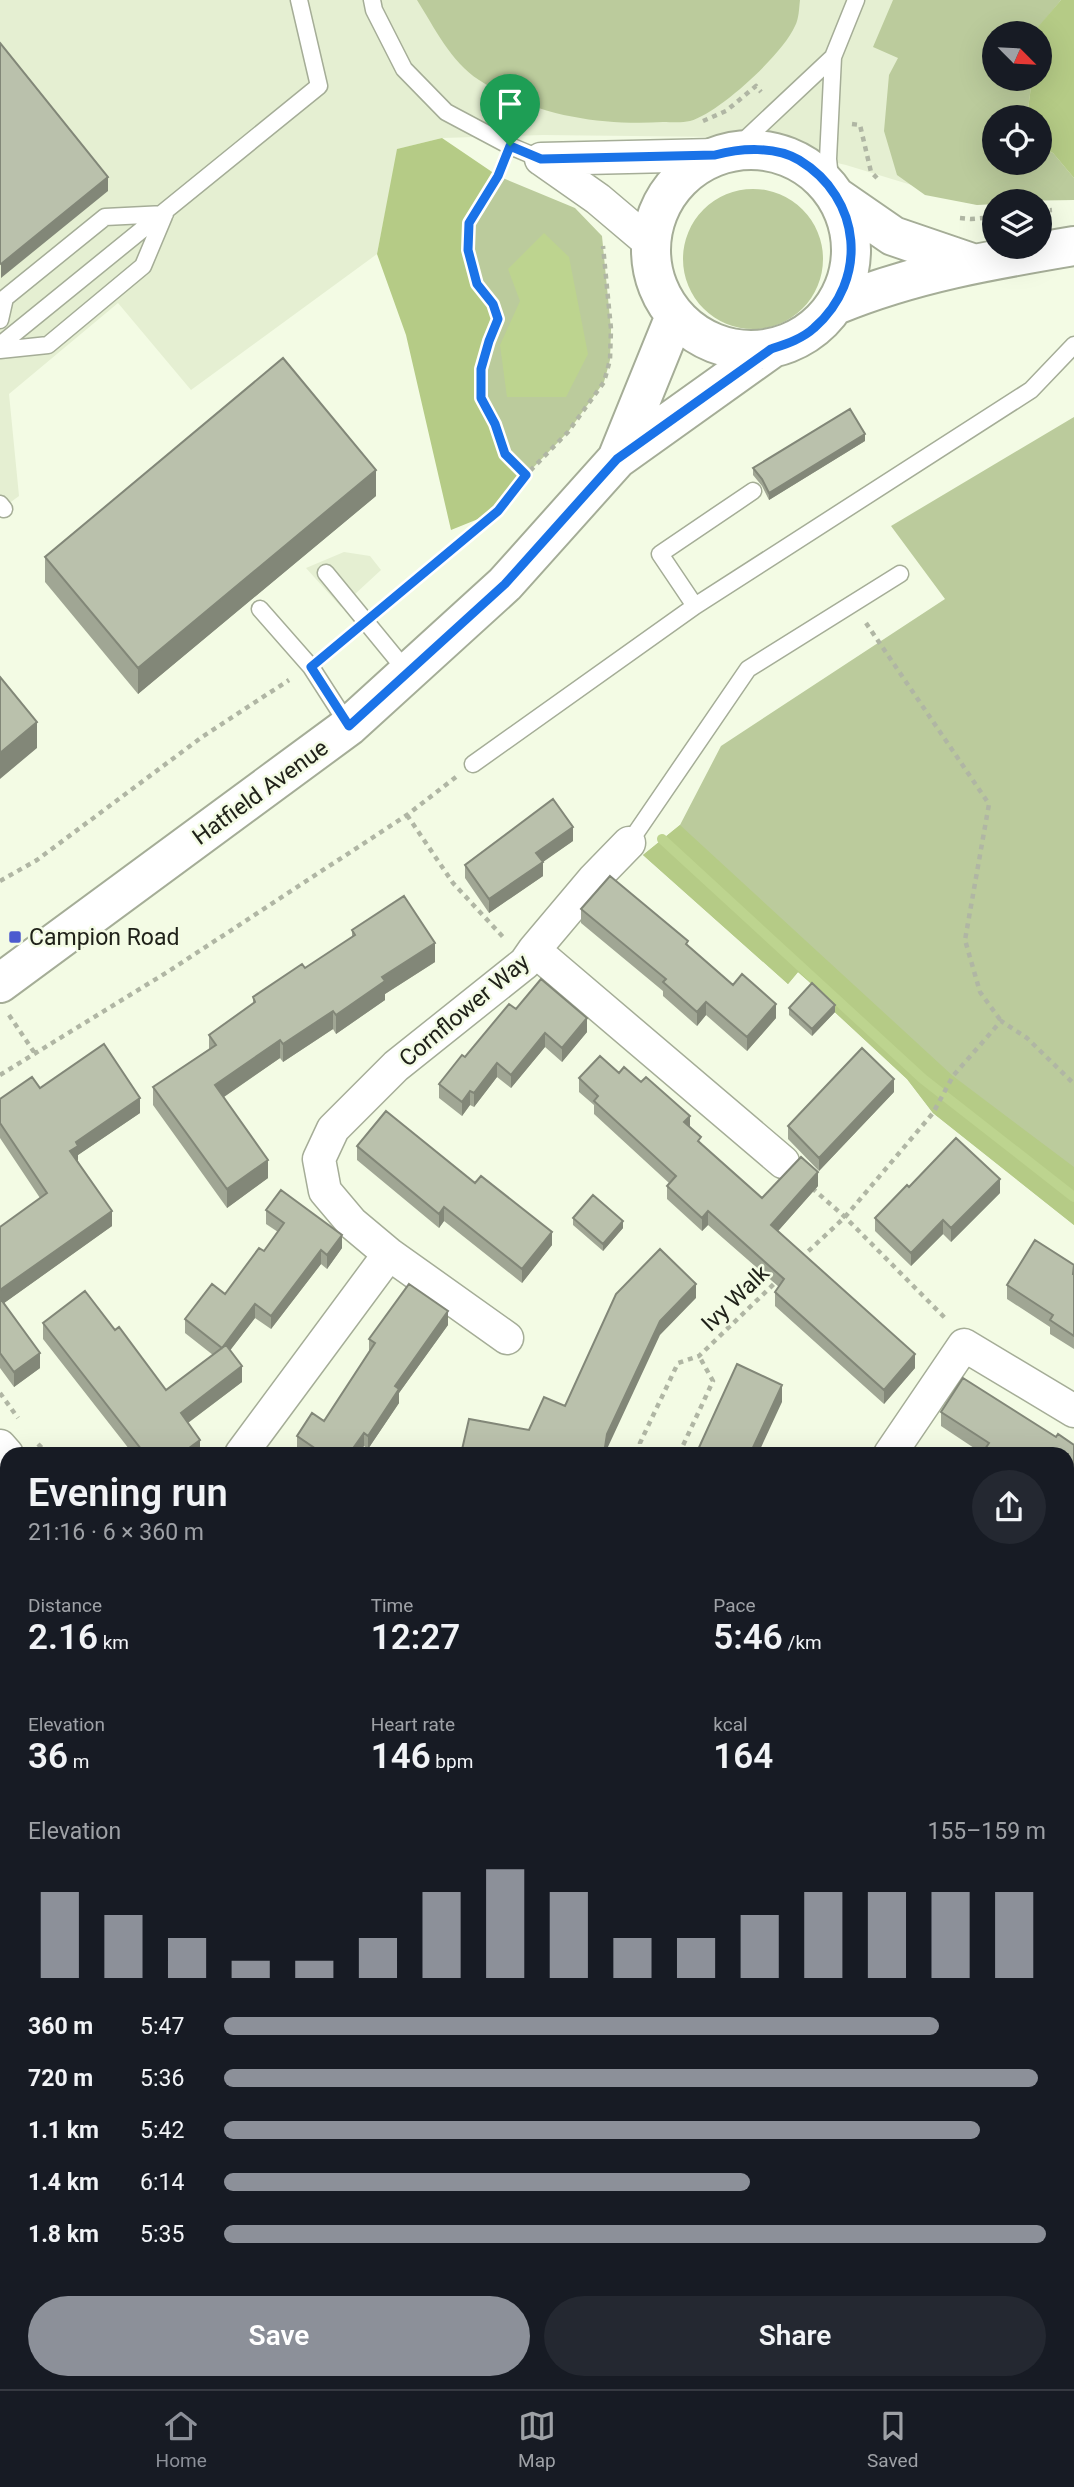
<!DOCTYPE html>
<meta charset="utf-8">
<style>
body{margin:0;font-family:Roboto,sans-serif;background:#242831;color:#f1f3f6;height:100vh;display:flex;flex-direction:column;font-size:26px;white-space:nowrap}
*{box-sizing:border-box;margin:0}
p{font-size:23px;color:#9ea1a6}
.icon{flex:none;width:38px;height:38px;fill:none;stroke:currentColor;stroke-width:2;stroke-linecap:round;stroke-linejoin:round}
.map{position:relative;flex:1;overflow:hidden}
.details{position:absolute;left:0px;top:1447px;width:1074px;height:943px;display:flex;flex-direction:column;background:#171b24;border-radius:21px 21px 0 0;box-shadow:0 7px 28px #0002}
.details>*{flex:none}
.needle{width:46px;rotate:114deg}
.tools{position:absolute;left:982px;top:21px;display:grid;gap:14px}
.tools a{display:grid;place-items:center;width:70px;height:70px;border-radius:50%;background:#171b24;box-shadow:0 7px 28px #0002;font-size:35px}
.pin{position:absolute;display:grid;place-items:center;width:60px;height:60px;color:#fff;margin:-72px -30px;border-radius:50% 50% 50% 0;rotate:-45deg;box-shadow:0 0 7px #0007}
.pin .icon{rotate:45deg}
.round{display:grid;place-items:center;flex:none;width:74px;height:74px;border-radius:37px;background:#242831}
.overview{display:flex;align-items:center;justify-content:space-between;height:119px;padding:0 28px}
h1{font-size:38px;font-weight:600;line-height:52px}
.metrics{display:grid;grid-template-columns:repeat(3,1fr);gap:10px;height:119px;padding:7px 28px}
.metrics div{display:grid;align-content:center}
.metrics b{font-size:35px;font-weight:600}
.metrics small{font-size:19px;font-weight:400}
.metrics p{font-size:19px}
.chart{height:196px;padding:14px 28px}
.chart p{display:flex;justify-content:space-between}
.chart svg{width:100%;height:126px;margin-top:7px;stroke:#8c9099;stroke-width:6}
.primary-button{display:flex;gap:14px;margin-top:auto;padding:14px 28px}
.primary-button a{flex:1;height:80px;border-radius:42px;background:#8c9099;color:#fff;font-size:28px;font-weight:600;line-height:80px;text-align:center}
.primary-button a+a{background:#242831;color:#f1f3f6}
ul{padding:0 28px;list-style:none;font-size:23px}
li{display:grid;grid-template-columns:112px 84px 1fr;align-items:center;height:52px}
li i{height:18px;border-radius:9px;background:#8c9099}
.tab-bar{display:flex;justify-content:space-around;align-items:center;height:98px;border-top:2px solid #363941;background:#171b24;font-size:19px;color:#9ea1a6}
.tab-bar a{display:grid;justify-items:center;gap:4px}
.tab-bar .current{color:#8c9099}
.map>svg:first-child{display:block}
.built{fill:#e5efd2;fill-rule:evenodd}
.green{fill:#bbcb9c}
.forest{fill:#b5cb86}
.water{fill:#bdd48f}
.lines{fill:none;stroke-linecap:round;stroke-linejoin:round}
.stream{stroke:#bdd48f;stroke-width:10}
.service-casing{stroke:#a5ad97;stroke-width:19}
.minor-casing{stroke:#a5ad97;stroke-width:35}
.tertiary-casing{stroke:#a5ad97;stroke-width:42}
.path{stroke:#b0b6a4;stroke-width:4.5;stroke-dasharray:5 5;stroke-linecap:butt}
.service{stroke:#fff;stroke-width:16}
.minor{stroke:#fff;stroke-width:32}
.tertiary{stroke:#fff;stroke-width:38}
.wall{fill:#a0a694}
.shaded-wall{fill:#828778}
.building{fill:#bac1ac;stroke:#828778;stroke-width:2}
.route-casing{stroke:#fff;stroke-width:14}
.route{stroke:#1a73e8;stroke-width:9}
.poi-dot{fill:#4c5acf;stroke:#f3fbe4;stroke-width:2.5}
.labels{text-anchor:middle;stroke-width:5;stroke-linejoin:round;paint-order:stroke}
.street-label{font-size:23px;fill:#20221a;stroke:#f3fbe4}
.poi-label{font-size:23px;fill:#20221a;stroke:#f3fbe4;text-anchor:start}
</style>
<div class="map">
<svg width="1074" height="2389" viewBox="0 0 1074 2389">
<rect width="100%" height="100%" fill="#f3fbe4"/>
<path class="built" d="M0,0h1074v200l-80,1v3l-17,1 -131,-40 -122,-28 -181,-2 -101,3 -44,11 -21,105 -186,136 -73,-87 -109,91 10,102 -19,14zM994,33h46v46h-46zM994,117h46v46h-46z
M344,552l26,4 11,14 -40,37 -35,-39z"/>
<path class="green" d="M417,0h383c-1,8 -1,19 -5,26 -12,28 -76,87 -105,95 -8,2 -19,1 -27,1 -62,4 -131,-7 -184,-42 -28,-18 -45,-53 -62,-80z
M893,0h168l-22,27 -1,6h-44v46h38l-5,38h-33v46h46v-16l13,6 21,25v22l-80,1v3l-17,1 -52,-10 -28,-20 -13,-44 5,-56 9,-17 -25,-11z
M498,176l77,32 27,28 9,93 -1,31 -6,22 -36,50 -42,43 -21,-21 -10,-31 -15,-24 1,-30 8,-28 9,-22c-15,-24 -39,-66 -29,-96 5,-14 21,-34 29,-47z
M683 259a70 70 0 1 1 140 0a70 70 0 1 1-140 0Z
M1074,417v808l-141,-112 -26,-34 -95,-88 3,-4 -17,-15 -10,12 -145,-129 37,-30 41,-79 224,-147 -54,-73z"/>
<path class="forest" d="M1061,0h13v178l-21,-25 -13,-6v-30h-13l5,-38h8l-2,-52z
M442,138l56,38 -29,47 -1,27 8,31 15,20 7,18 -9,22 -8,28 -1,30 15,24 10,31 21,21 -28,36 -47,19 -45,-195 -29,-81 20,-105z
M680,825l273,251 121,91v58l-141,-112 -26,-34 -95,-88 3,-4 -17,-15 -10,12 -145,-129z"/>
<path class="water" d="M544,233l25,24 19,97 -22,43h-59l-7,-52 20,-44 -12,-32z"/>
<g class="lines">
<path class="stream" d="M662,839l261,240 151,118"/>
<g class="service-casing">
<path id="service" d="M372,0l2,10 30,59 42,43 64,34 31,13
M735,149l98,-92
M831,187l-3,-28 5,-102 23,-57
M0,320l5,-22 100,-81 60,-3
M0,345l319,-259 -20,-86
M0,350l48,-5 95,-79 21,-50
M0,504l4,5
M326,573l82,100
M695,606l-35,-52 93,-63
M260,609l51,58 38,59
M473,764l222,-158 336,-216 43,-45
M629,843l119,-174 152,-95"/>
</g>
<g class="minor-casing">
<path id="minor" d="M541,159l174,-4
M541,159l57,40 52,44
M534,950l59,-70 36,-37
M389,1254l118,84
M0,1446l7,8
M241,1454l148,-200 -37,-31 -27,-32 -6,-32 14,-30 63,-63 129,-103 9,-13 249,212
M890,1454l74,-109 110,66
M0,1730l7,6
M1068,1745l6,-4
M1068,1924l6,5
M0,2211l7,-19
M711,2384l12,5"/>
</g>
<g class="tertiary-casing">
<path id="tertiary" d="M651 250a100 100 0 1 1 200 0a100 100 0 1 1-200 0Z
M838,198l55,38 79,27
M836,305c78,-32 155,-45 238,-59
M617,459l58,-143
M0,983l349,-257 156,-142 112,-125 154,-110"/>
</g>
<path class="path" d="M703,121l23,-10 30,-25 5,6
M852,124l8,1 11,47 6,6
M502,167l-33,56 -1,27 9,34 16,20 5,15 -9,22 -8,28 -1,30 15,24 10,31 21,21
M1040,211l12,-1
M960,218l11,1 23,-2
M384,606l114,-95 28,-36 42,-43 36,-50 6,-22 1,-31 -8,-83
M866,623l123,181 -24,136 15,52 21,29
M330,650l18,-14
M407,815l46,68 51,55
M0,881l37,-21 165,-123 87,-57
M9,1015l25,37
M0,1075l169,-104 238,-156 49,-38
M812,1188l33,29 101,102
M801,1258l44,-41 88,-104 20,-37 48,-55 26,17 47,46
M0,1393l18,25
M38,1444l10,10
M640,1454v-11l38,-80 21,-7 78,-75
M679,1454l34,-73 -14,-25
M770,2384l13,5
M447,2389l4,-5
M1067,2389l7,-16"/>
<use href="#service" class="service"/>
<use href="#minor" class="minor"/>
<use href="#tertiary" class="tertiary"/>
</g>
<path class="wall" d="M865,441l-96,59 -7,-14 -9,-11v-7z
M376,496l-238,198 -93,-112v-25z
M573,841l-31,21 1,14 -54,37 -24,-35v-13z
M581,909l107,37 45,39 43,33 -29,33 -41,-36 -9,11 -34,-30v-5l-82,-68z
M352,930l83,32 -50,32v6l-49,34 -3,-5 -50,33 -3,-4 -56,39 44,81 -41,30 -74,-103v-18l56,-38v-14l44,-31v-7l52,-29 47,-31z
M789,1008l46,4 -23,24 -23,-21z
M516,1009l71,23 -25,30 -17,-15 -34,41 -14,-11 -23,30 -4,-2 -8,11 -23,-18v-14l26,-27z
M619,1073l71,54 11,17 61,54 56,-12 -40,45 137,137 -31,36 -109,-98v-14l4,-5 -71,-62 -6,6 -35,-32v-13l2,-3 -75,-69v-9l-15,-13v-14z
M894,1092l-75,79 -31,-32v-13z
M0,1099l140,14 -62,42v6l34,65 -108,77 36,65 -26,19 -14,-19v-141l40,-29 -40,-60z
M357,1146l195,99 -30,38 -78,-62 -5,7 -82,-68z
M1000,1193l-49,49 -8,-8 -32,32 -36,-35v-13z
M266,1210l76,38 -15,21 -6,-5 -50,65 -16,-11 -25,32 12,32 -54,41 12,31h-67l-90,-115v-16l72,7 51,60 47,-35 -28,-22v-14l40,-25 39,-43 14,-19 -12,-8z
M573,1218l50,10 -20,23 -30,-26z
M1074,1265v84l-24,-15v-7l-43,-28v-14z
M448,1325l-49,68v10l-31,46 -4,-3 -6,8h-54l-7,-4v-14l27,-15 45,-68v-14z
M941,1412l115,25 18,8 -5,71h-1v-62h-85l-42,-28z
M0,1567l7,6v90l-7,-6z
M1074,1762v61l-6,-5v-47z
M0,1793l7,6v75l-7,-5z
M0,2006l7,3v64l-7,-3z
M306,2384h38l-3,5h-35z
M797,2384h47l-2,5h-32z"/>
<path class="shaded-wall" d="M108,177v14l-107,87v-14z
M865,434v7l-96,59v-7z
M376,470v26l-238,198v-26z
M37,722v26l-37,31v-26z
M573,827v14l-37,26v-14z
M543,862v14l-54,37v-14z
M435,943v19l-50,32v6l-49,34v-19l46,-38z
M706,1002v13l-9,11v-14z
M776,1004v14l-29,33v-14z
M835,1005v7l-23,24v-7z
M333,1011v18l-50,33v-18z
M587,1018v14l-25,30v-14z
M545,1033v14l-34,41v-13z
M280,1040v18l-65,45v-18z
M497,1063v14l-23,30v-14z
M894,1079v13l-75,79v-13z
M470,1091v14l-8,11v-14z
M140,1098v15l-62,42v6l-8,5v-15l6,-9z
M690,1116v14l-6,-8z
M268,1160v18l-41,30v-19z
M818,1172v14l-47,53v-14z
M1000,1179v14l-49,49v-14z
M444,1207v14l-5,7v-14z
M112,1211v15l-112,80v-16z
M708,1211v14l-6,6v-13z
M943,1220v14l-32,32v-13z
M623,1221v7l-20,23v-7z
M552,1232v13l-30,38v-14z
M342,1235v13l-15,21v-14z
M321,1250v14l-50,65v-13z
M696,1284v14l-36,37 -53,114v5h-3l3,-20 53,-113z
M255,1304v14l-33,43v-13z
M448,1311v14l-49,68v10l-31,46v-13l27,-50z
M40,1353v15l-26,19v-15z
M915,1354v14l-31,36v-14z
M242,1366v16l-61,46v-15z
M782,1385v17l-24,52h-8z
M364,1433v13l-6,8h-9z
M200,1440v14h-19z
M1074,1494v14l-5,8v-14z
M7,1533v15l-7,7v-14z
M1074,1673v14l-6,3v-13z
M1074,1986v14l-6,11v-15z
M1074,2300v20l-6,14v-20z
M339,2384h5l-3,5h-4z
M613,2384h5l-2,5h-5z
M837,2384h7l-2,5h-5z"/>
<path class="building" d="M0,43l108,134 -107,87 -1,-1z
M283,358l93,112 -238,198 -93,-111z
M850,409l15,25 -96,59 -7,-14 -9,-11z
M0,677l37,45 -37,31z
M553,799l20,28 -37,26 7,9 -54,37 -24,-34z
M610,876l78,65 -2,3 47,41 9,-11 34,30 -29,33 -41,-35 -9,10 -34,-30 3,-3 -85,-70z
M404,896l31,47 -53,34 3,4 -49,34 -3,-4 -50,33 -3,-4 -65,45 53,75 -41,29 -74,-102 63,-42 -7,-10 46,-33 -2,-5 49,-33 3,4 50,-33 -3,-5z
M541,979l46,39 -25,30 -17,-15 -34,42 -14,-12 -23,30 -4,-2 -8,11 -23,-18 23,-29 3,2 44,-53 7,5z
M812,983l23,22 -23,24 -23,-21z
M104,1044l36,54 -64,44 2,4 -8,5 42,60 -112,79v-63l47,-34 -47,-70v-24l32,-22 8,11z
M862,1048l32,31 -75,79 -31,-32z
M600,1056l19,17 5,-6 17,15 5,-5 44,39 -6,6 17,15 -3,4 64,57 39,-41 17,15 -47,53 144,129 -31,36 -109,-98 9,-13 -76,-68 -6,7 -35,-32 9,-10 -82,-75 4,-5 -19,-18z
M386,1111l89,72 6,-7 71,56 -30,37 -78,-62 -5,7 -82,-68z
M956,1138l44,41 -49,49 -8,-8 -32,33 -36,-35 32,-33 2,2z
M281,1190l61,45 -15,20 -6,-5 -50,66 -16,-12 -33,44 -37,-29 27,-35 13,10 34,-46 5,3 20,-28 -18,-13z
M593,1195l30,26 -20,23 -30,-26z
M1035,1240l39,25 -1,9h1v62l-24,-16 3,-5 -46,-30z
M660,1249l36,35 -36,37 -53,113 -3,20h-143l8,-35 60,11 15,-33 21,9 51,-112z
M409,1284l39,27 -53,75 4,3 -31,47 -4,-3 -15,21h-37l4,-5 -19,-13 15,-23 12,8 51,-78 -6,-4z
M85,1291l30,39 4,-3 47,63 60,-45 16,21 -61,47 19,27 -19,14h-36l-102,-131z
M0,1298l40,55 -26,19 -14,-19z
M737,1364l45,21 -32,69h-54z
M963,1378l93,59 2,-3 16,11v49l-5,8h-1v-48h-82l-3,-2 6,-9 -48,-31z
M0,1494l7,7v32l-7,8z
M0,1567l7,6v75l-7,-6z
M1074,1613v60l-6,4v-60z
M1074,1762v46l-6,-5v-32z
M0,1793l7,6v61l-7,-5z
M1068,1963l6,4v19l-6,10z
M0,2006l7,3v51l-7,-3z
M1074,2174v126l-6,14v-125z
M319,2384h20l-2,5h-4z
M548,2384h65l-2,5h-66z
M916,2384h45l13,5h-60z
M0,2385l10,4h-10z"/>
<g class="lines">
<g class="route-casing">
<path id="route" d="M510,146l31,13 174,-4c26,-7 60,-9 84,5 63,38 70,120 15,168 -12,11 -28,16 -43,21l-154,110 -112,125 -156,142 -38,-59 187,-156 28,-36 -21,-21 -10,-30 -14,-26v-29l8,-28 9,-22 -5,-15 -16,-20 -9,-34 1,-27 29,-47z"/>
</g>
<use href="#route" class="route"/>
</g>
<rect class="poi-dot" x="8" y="930" width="14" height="14" rx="3.5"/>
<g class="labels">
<g class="street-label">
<text transform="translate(260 792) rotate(-36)" y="8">Hatfield Avenue</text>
<text transform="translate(464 1010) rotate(-40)" y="8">Cornflower Way</text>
<text transform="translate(735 1298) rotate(-44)" y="8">Ivy Walk</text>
</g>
<g class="poi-label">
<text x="29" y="945">Campion Road</text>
</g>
</g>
</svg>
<div class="tools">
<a><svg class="needle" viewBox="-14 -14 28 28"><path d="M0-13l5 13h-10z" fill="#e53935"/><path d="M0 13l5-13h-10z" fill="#9ea1a6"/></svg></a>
<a><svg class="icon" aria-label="locate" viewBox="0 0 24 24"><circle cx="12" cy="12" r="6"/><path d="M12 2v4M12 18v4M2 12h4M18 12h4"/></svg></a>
<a><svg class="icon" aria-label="layers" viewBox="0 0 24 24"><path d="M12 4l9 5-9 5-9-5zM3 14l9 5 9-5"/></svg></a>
</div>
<div class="pin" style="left:510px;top:146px;background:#1e9e55"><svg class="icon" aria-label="arrive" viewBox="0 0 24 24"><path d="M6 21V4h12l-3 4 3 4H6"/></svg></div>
<section class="details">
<div class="overview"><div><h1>Evening run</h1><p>21:16 · 6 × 360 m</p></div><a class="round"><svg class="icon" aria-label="share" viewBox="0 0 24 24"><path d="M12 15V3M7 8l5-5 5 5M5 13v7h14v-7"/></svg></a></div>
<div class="metrics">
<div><p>Distance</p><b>2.16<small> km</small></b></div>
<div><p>Time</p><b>12:27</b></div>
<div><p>Pace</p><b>5:46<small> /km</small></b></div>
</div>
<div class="metrics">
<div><p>Elevation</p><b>36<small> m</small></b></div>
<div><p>Heart rate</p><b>146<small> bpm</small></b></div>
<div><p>kcal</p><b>164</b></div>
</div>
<div class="chart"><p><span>Elevation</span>155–159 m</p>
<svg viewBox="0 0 160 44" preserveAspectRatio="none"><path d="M5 44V14M15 44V22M25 44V30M35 44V38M45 44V38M55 44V30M65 44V14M75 44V6M85 44V14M95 44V30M105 44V30M115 44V22M125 44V14M135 44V14M145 44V14M155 44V14"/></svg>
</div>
<ul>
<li><b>360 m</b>5:47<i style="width:87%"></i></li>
<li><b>720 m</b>5:36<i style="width:99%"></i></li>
<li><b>1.1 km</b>5:42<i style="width:92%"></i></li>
<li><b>1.4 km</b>6:14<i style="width:64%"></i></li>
<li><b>1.8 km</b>5:35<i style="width:100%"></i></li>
</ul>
<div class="primary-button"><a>Save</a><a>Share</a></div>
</section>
</div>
<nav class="tab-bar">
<a class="current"><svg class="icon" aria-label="home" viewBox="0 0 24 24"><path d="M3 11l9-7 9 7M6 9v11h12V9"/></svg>Home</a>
<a><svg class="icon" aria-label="map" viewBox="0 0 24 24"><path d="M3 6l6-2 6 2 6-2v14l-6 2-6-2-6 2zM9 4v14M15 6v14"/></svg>Map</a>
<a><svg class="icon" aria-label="saved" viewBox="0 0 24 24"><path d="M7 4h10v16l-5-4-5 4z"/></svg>Saved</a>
</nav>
